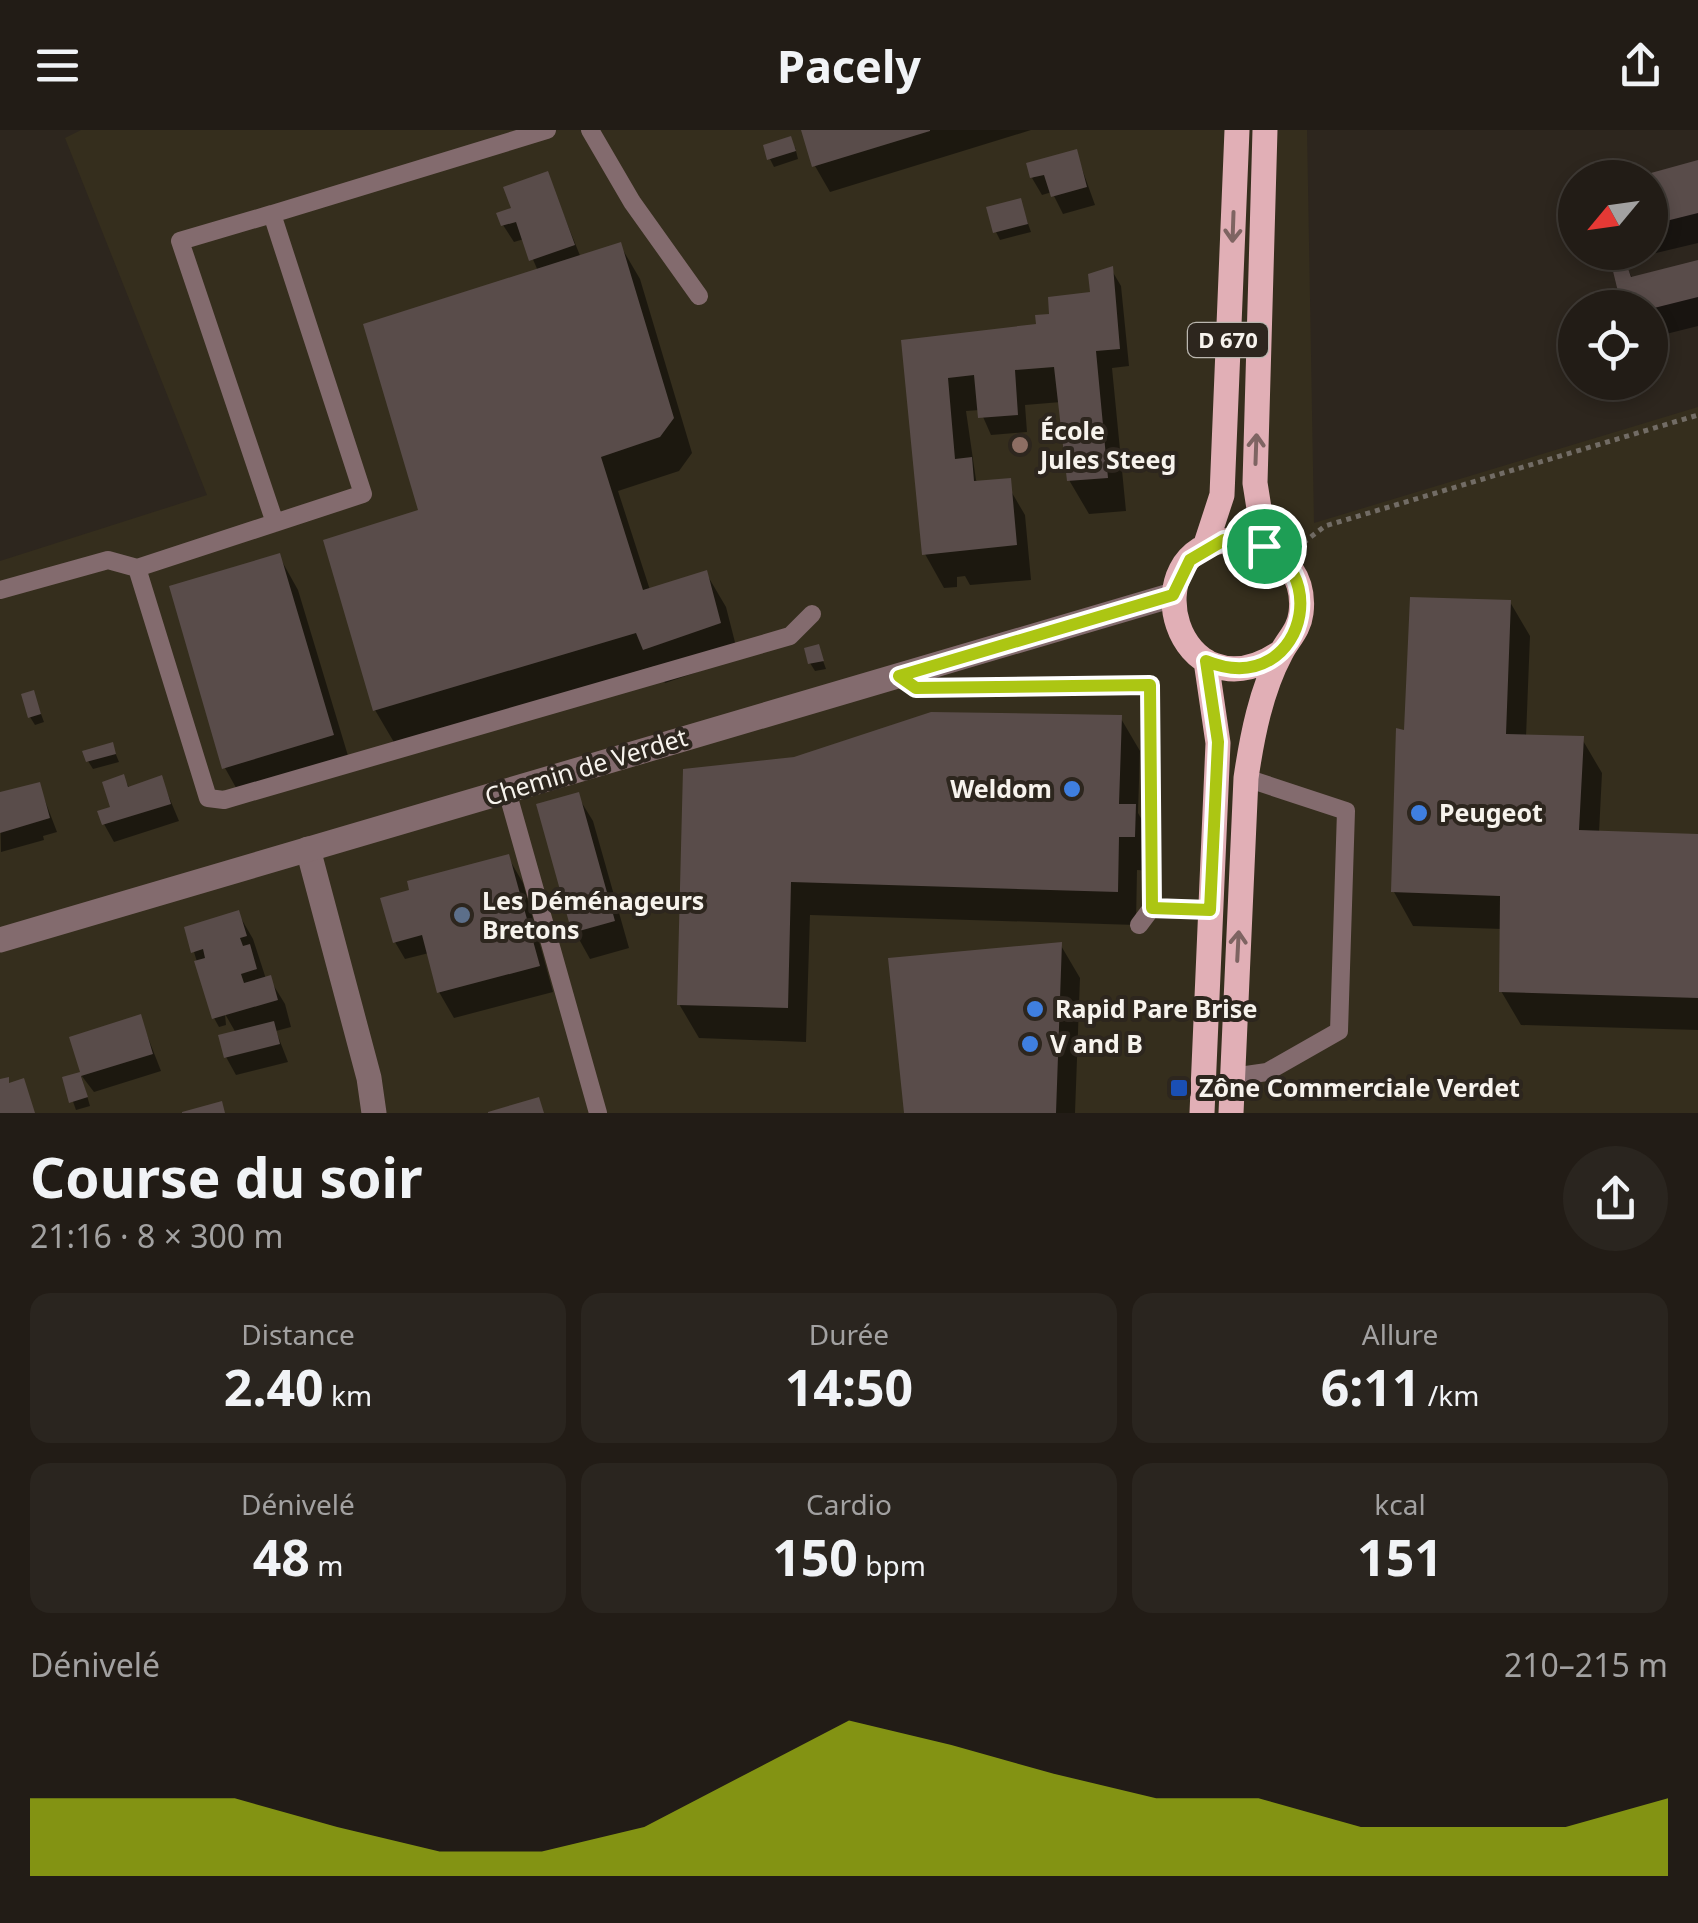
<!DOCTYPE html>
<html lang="fr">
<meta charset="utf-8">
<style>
body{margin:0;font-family:"Noto Sans",sans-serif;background:#2a251f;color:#f1f3f6;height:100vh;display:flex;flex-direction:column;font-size:38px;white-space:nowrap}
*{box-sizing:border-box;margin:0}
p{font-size:32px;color:#a2a1a1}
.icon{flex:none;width:55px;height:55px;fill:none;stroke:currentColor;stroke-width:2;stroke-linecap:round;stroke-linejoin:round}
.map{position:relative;height:983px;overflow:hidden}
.details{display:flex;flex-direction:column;background:#221c16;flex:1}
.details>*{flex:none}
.needle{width:65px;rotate:241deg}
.fabs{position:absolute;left:1558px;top:30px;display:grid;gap:20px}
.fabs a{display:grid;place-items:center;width:110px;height:110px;border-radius:50%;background:#221c16;box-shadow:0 5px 15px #0003,0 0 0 2px #3f3a35;font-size:50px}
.pin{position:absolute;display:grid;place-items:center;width:85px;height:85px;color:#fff;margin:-42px;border:5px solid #fff;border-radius:50%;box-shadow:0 2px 10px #0007}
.round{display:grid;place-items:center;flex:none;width:105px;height:105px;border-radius:52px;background:#2a251f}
.overview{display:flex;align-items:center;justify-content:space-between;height:170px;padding:0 30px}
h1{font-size:55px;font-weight:700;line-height:75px}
.figures{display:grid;grid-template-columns:repeat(3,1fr);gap:15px;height:170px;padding:10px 30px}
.figures div{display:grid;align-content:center;border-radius:20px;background:#2a251f;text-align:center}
.figures b{font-size:50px;font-weight:700}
.figures small{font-size:28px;font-weight:400}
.figures p{font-size:28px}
.chart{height:280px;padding:20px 30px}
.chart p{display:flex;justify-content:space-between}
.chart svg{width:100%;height:180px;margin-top:10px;fill:#acc613;opacity:.7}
header{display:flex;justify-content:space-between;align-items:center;height:130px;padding:0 30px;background:#221c16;font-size:45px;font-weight:700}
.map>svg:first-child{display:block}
.commercial{fill:#352e1d}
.shadow{fill:#0007}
.building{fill:#594c4a}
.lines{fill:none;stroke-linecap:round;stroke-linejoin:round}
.path{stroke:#726c65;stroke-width:5;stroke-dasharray:5 5;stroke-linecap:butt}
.service{stroke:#836b6e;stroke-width:18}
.minor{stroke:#836b6e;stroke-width:25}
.tertiary{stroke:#836b6e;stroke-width:25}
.primary{stroke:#e1afb6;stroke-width:25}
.oneway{stroke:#7e6462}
.route-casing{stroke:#fff;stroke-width:20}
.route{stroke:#acc613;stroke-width:12}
.education-dot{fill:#8d6e63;stroke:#2d261e;stroke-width:4}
.shop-dot{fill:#3f7fe0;stroke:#2d261e;stroke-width:4}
.service-dot{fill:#5c6f8a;stroke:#2d261e;stroke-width:4}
.transit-dot{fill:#1a4fb4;stroke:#2d261e;stroke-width:4}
.labels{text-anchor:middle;stroke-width:8;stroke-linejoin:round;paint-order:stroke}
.shield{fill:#2d261e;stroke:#bab6af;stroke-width:2.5}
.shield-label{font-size:22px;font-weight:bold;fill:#f7f3ed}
.poi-label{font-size:25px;font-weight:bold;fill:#f7f3ed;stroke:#2d261e;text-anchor:start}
.street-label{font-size:25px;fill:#f7f3ed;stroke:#2d261e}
</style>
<header><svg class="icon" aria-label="menu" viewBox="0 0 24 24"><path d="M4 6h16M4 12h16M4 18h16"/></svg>Pacely<svg class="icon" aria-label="share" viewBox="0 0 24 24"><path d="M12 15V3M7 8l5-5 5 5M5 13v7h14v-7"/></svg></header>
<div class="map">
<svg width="1698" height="983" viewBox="0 0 1698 983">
<rect width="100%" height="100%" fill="#2d261e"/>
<path class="commercial" d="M81,0h1226l7,393 384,-116v706h-1698v-552l207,-66 -142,-357z"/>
<path class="shadow" d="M804,0h227l-201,62 -15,-26z
M795,17l3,12 -24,8 -4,-8z
M1076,22l19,53 -32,9 -11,-22 -10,3 -10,-17z
M1698,33v80l-42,10 -6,-10v-65h-5z
M547,44l34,84 39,-13 20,34 52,174 -13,18 -61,20 32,99 56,-17 20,34 13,51 -74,25 -10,-17 -260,78 -20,-34 46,-199 117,-240 -14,-32 -10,3 -11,-17z
M1020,71l11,31 -31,8 -4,-8z
M1624,133l9,16 65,-16v63l-48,12v-30h-25z
M1111,139l10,17 8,80 -17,2 14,143 -37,3 -20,-34 -8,-78 -36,3 2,27 -36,3 -11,-25 -14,1 10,69 2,3 27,-2 20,34 6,65 -61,5 -5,-9 -8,1v10l-13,1 -19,-34 -21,-212 135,-15 50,-32z
M279,426l19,34 54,179 -108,33 -19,-34z
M1510,472l20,34 -4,101 56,2 20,34 -3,60 99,3v194l-177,-5 -20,-34 1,-62 -89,-3 -19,-34 13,-159z
M818,517l8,22 -11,2 -5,-8z
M33,563l11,29 -9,3 -5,-8z
M1120,587l20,34 -2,62 16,28 -1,30 -16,-1 -1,55 -326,-10 -4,127 -107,-4 -20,-34 7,-233z
M112,615l7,17 -26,7 -5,-8z
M123,647l7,12 31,-11 18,43 -65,21 -10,-18z
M39,655l18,47 -14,4 1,4 -43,12 -1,-57z
M577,665l16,26 36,127 -39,11 -15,-27 -36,-126z
M508,727l15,26 30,109 -99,26 -15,-26 -10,-39 -24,6 -10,-17z
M238,783l15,26 13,40 3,-1 16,26 6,23 -15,4 12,31 -52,13 -10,-18 10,-24 -11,-19 1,11 -7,2 -5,-9 -20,-66z
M1060,814l20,34 -5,135h-168l-17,-153z
M140,887l21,54 -67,21 -13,-17 9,31 -14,4 -11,-31 18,-5z"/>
<path class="building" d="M801,0h129v1l-118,36z
M791,6l5,15 -29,9 -4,-15z
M1077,19l10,38 -36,10 -7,-22 -14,3 -4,-15z
M1698,30v53l-48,12v-47l-10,-2z
M548,41l27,74 -46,16 -13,-39 -15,4 -5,-13 15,-5 -8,-21z
M1021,68l7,26 -35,9 -7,-26z
M621,112l53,176 -14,19 -59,20 42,133 64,-20 14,53 -78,27 -7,-17 -263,78 -50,-171 95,-30 -55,-186z
M1625,130l6,17 67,-17v37l-48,12 -28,-1 -11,-45z
M1113,136l7,83 -24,2 12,127 -41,3 -13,-114 -39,3 3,45 -40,3 -4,-43 -26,3 7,81 17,-2 2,24 37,-3 6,67 -95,10 -21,-215 135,-16 -1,-9 14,-1 -1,-17 42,-5 -2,-18z
M280,423l54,182 -112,34 -53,-183z
M1410,467l101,3 -5,134 78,2 -5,94 119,4v164l-199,-6 1,-96 -109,-4 5,-164 8,2z
M819,514l5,17 -16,3 -4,-16z
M34,560l7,24 -13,4 -7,-24z
M931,582l191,3 -3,89h17l-1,33h-16l-1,55 -327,-10 -3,126 -111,-3 6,-236 111,-12z
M113,612l3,12 -30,8 -4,-11z
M124,644l4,13 34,-12 9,29 -69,21 -5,-14 13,-4 -8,-25z
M40,652l10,36 -50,15v-41z
M579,662l36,129 -43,12 -36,-129z
M509,724l31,112 -103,27 -15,-58 -29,8 -13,-45 29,-8 -2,-9z
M239,780l8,26 -7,2 3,8 7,-2 7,25 -16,5 3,9 27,-8 7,25 -66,19 -18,-58 11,-3 -2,-9 -12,4 -7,-26z
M1062,812l-6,171h-152l-16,-155z
M141,884l12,40 -72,22 7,21 -19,6 -7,-26 18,-5 -11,-35z
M274,891l6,23 -56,14 -6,-23z
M9,947v6l15,-5 11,35h-35v-34z
M539,967l5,16h-56v-1z
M222,971l3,12h-43v-1z"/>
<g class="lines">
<path class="path" d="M1303,413l22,-17 373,-111"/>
<path class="service" d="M547,0l-275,84 91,280 -226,74 71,230 16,2 566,-164 22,-22
M590,0l42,72 67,94
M272,84l-92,27 95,282
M0,460l108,-30 29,8
M899,545l17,13 234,-3 1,224 59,1
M507,661l91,322
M1139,795l12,-16
M1232,947l35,-5 72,-41 7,-220 -100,-33"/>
<path class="minor" d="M308,719l61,229 5,35"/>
<path class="tertiary" d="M0,810l1173,-345"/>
<path class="primary" d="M1265,416l-10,-63 10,-353
M1205,417l17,-52 15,-365
M1202,983l16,-370 -12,-82
M1231,983l15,-335c6,-41 15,-88 35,-125 8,-15 18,-23 20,-40 2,-16 -1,-31 -10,-44 -14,-20 -35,-30 -59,-29 -104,6 -56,183 49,112"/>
</g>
<defs><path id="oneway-shaft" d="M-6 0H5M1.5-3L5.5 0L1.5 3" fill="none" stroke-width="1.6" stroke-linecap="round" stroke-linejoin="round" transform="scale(2.5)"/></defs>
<g class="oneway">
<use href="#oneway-shaft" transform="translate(1233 97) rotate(92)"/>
<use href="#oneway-shaft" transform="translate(1256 319) rotate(-88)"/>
<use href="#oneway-shaft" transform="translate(1238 816) rotate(-87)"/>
</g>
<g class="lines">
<g class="route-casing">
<path id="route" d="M1224,410c119,-4 88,164 -18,121l12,81 -8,168 -58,-2 -2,-223 -234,3 -17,-12 274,-81 17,-35z"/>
</g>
<use href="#route" class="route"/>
</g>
<circle class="education-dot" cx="1020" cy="315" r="10"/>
<g class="shop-dot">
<circle cx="1072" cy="659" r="10"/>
<circle cx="1419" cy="683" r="10"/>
<circle cx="1035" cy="879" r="10"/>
<circle cx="1030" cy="914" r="10"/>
</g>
<circle class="service-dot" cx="462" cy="785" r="10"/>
<rect class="transit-dot" x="1169" y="948" width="20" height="20" rx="5"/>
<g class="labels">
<rect class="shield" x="1188" y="193" width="80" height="34" rx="8"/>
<g class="shield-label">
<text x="1228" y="218">D 670</text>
</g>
<g class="poi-label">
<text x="1040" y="310">École<tspan x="1040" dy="29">Jules Steeg</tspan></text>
<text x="1052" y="668" text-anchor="end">Weldom</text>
<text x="1439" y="692">Peugeot</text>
<text x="482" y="780">Les Déménageurs<tspan x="482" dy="29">Bretons</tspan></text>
<text x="1055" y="888">Rapid Pare Brise</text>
<text x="1050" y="923">V and B</text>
<text x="1199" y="967">Zône Commerciale Verdet</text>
</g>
<g class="street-label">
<text transform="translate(586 637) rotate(-17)" y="9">Chemin de Verdet</text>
</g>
</g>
</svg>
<div class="fabs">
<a><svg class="needle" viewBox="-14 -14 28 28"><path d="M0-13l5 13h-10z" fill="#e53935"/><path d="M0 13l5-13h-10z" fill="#a2a1a1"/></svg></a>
<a><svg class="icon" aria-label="locate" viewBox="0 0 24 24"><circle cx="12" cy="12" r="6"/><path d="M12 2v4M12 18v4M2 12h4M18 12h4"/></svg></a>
</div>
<div class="pin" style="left:1264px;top:416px;background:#1e9e55"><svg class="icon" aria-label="arrive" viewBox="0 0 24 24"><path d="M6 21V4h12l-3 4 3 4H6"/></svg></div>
</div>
<section class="details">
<div class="overview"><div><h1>Course du soir</h1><p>21:16 · 8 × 300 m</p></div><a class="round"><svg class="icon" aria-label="share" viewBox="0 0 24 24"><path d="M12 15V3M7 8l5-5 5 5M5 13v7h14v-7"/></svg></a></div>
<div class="figures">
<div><p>Distance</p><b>2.40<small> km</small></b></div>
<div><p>Durée</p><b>14:50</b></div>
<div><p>Allure</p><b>6:11<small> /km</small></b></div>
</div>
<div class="figures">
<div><p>Dénivelé</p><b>48<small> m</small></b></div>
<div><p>Cardio</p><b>150<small> bpm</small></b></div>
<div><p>kcal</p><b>151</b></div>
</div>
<div class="chart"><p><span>Dénivelé</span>210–215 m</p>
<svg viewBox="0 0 160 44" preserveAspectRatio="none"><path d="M0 44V25L10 25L20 25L30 32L40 38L50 38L60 32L70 19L80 6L90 12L100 19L110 25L120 25L130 32L140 32L150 32L160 25V44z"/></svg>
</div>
</section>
